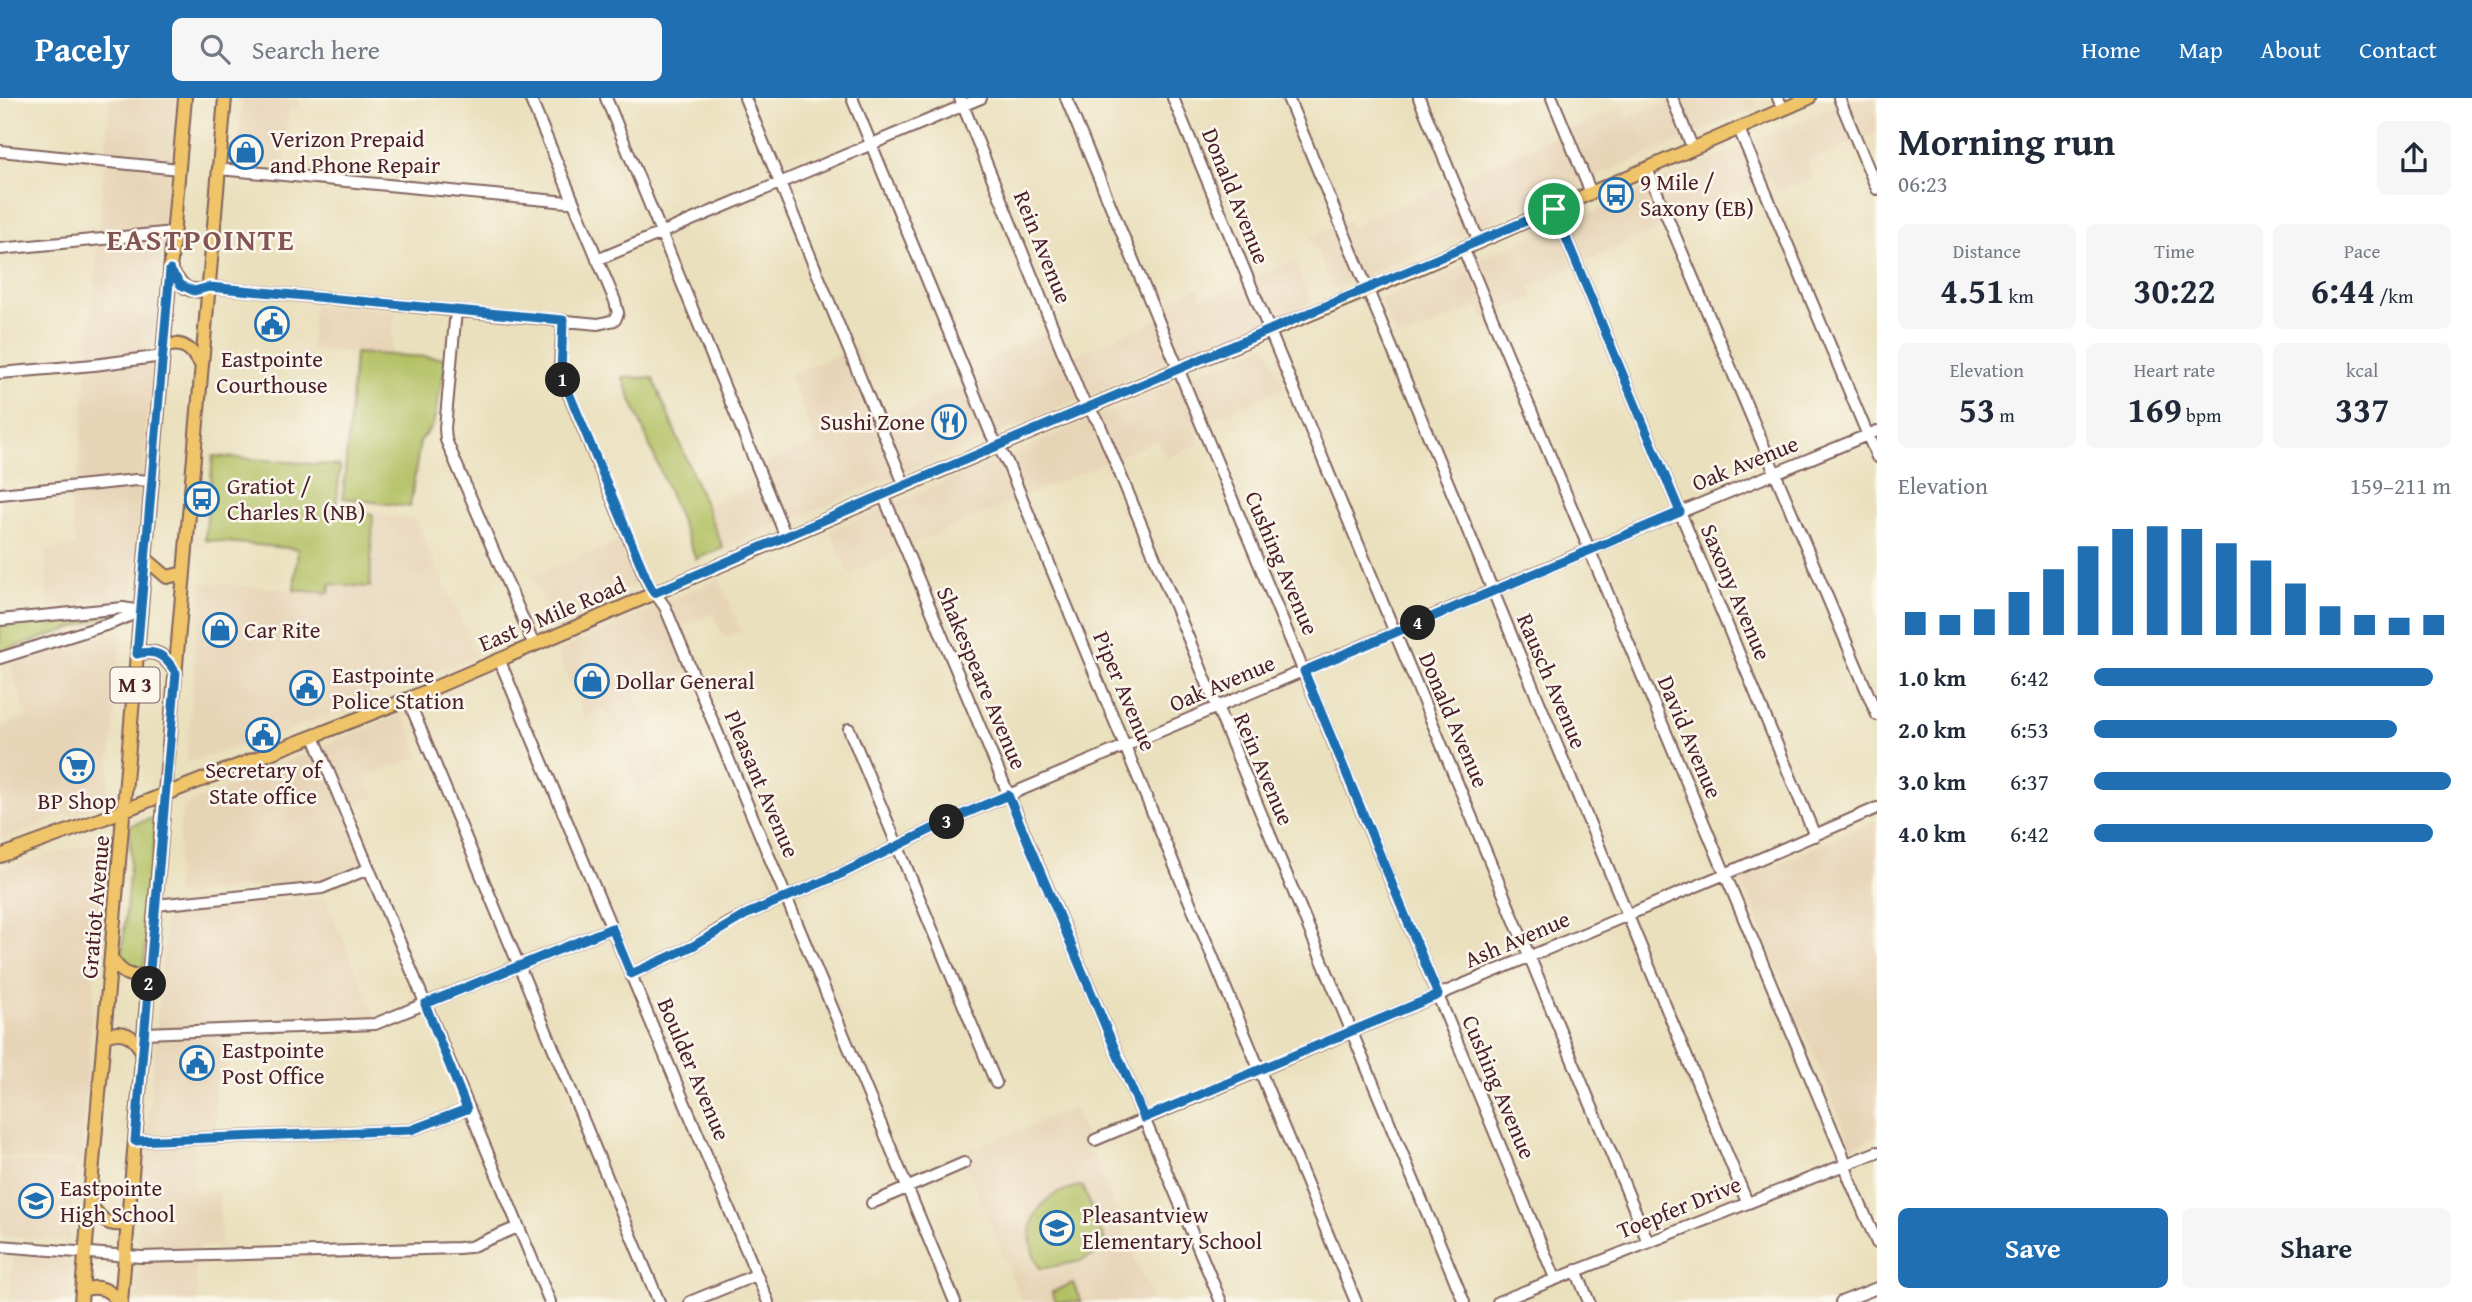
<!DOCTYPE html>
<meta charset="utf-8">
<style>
body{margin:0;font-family:"Gentium Book Plus",serif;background:#f6f6f7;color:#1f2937;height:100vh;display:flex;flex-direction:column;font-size:26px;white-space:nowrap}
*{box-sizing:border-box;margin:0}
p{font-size:23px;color:#747a83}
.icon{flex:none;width:38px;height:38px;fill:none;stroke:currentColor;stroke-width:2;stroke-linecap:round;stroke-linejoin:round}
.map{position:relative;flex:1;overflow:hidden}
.panel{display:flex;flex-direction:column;background:#fff;width:595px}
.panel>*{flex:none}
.pin{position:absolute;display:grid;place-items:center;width:60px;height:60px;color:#fff;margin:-30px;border:4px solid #fff;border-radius:50%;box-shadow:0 2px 7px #0007}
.km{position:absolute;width:35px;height:35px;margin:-18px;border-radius:50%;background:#222;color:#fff;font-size:19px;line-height:35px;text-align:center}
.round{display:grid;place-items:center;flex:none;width:74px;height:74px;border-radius:10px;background:#f6f6f7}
.summary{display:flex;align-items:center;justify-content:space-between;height:119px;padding:0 21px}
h1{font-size:38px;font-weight:600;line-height:52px}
.stats{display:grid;grid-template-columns:repeat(3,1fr);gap:10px;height:119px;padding:7px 21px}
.stats div{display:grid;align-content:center;border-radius:10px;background:#f6f6f7;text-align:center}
.stats b{font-size:35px;font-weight:600}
.stats small{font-size:19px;font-weight:400}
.stats p{font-size:19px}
.chart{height:196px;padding:14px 21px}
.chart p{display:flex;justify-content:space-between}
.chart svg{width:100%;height:126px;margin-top:7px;stroke:#1f6fb2;stroke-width:6}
.cta{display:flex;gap:14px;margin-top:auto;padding:14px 21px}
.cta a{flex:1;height:80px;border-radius:10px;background:#1f6fb2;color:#fff;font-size:28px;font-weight:600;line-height:80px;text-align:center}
.cta a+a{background:#f6f6f7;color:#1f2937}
ul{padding:0 21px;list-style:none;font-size:23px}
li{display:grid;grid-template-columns:112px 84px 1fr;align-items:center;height:52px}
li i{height:18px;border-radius:9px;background:#1f6fb2}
header{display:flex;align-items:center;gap:42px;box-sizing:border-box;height:98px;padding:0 35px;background:#1f6fb2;color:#fff}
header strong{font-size:33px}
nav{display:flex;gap:38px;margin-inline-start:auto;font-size:24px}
.search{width:490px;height:63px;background:#f6f6f7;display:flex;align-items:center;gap:18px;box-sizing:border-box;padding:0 24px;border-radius:10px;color:#747a83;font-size:26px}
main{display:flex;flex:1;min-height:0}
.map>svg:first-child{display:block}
.built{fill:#e7d4b7}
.green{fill:#b1bf61;stroke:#7e6f46;stroke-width:2}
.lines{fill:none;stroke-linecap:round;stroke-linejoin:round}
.minor-casing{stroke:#82635e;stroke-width:14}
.major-casing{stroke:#82635e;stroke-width:16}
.minor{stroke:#fff;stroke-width:10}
.major{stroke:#f0c469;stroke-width:12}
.route-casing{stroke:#fff;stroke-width:14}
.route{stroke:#1f6fb2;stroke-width:9}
.labels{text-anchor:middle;stroke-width:5;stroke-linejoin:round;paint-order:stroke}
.shield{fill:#fbf7ec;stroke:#7f6065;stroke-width:2}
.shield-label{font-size:21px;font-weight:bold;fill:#4a1f2b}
.poi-label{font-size:23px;fill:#4a1f2b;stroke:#fbf7ec;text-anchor:start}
.street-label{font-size:23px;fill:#4a1f2b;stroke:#fbf7ec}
.district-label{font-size:30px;font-weight:bold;letter-spacing:2px;fill:#825454;stroke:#fbf7ec}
</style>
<header>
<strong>Pacely</strong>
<div class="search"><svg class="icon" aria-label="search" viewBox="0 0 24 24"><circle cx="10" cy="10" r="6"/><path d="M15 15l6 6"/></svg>Search here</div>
<nav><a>Home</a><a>Map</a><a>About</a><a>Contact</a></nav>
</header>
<main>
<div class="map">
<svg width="1877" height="1204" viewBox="0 0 1877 1204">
<rect width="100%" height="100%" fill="#fbf7ec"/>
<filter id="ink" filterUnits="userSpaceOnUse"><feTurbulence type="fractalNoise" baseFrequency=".0143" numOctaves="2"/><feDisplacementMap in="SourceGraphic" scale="14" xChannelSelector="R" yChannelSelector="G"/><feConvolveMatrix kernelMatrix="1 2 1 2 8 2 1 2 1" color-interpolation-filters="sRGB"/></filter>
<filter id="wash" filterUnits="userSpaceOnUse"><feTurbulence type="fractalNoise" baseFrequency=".00686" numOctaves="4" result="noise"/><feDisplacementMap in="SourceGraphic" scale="28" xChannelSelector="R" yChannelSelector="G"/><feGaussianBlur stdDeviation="1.57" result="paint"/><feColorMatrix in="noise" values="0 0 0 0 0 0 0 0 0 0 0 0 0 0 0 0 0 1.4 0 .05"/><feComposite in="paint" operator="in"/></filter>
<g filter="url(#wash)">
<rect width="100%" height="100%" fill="#eae0bd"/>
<path class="built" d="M122,0h54l-44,503 -84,7 -3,-58 31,-4 -7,-51 7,-1 34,-393h11z
M242,0h57l-1,10h-9l-6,59 -46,-5z
M1674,0h79l4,10 -424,181 -22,-52 37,-17 4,7 269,-120 5,12z
M1853,0h24v34l-70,30 6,16 -36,15 -7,-15 -240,108 4,11 -50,21 -5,-12 -82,34 -17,-41 189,-77z
M1295,163l17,41 -589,246 -18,-42 51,-20 -6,-16 67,-28 -28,-67 67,-28 29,72 92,-40 -5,-12 76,-35 13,29 103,-44 -5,-13 39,-16 5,11z
M314,206l81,8 -4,43 -81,-5z
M1266,246l18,43 -90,39 7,18 -35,14 -8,-18 -245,104 -64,30 -18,-43z
M373,416l43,5 60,136 -211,85h-6l-73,23 15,-181 127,11 2,-10 40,4z
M620,443l18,42 -86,39 -20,-46z
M719,480l22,53 -17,7 -11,-24 -29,12 17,41 -65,27 32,80 -30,14 -33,-79 -20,8 -28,-65z
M122,530l-15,173 -107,38v-112l27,-10 -17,-52z
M403,614l17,44 -54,22 8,19 -25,10 23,52 -50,21 -147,15 6,-80 3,-9z
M1877,722v317l-25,10 -111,-267z
M99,743l5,5 -23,320 -7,-3 -74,-7v-287z
M325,800l51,119 -149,7 -1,60 -11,1 1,45h-21l-2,63 26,-2 2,55 -22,1 -3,18 1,35 2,2h-67l35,-392z
M1074,1010l79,194h-131l-61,-148z
M0,1062l75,7 -6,74 -69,-5z
M14,1156l50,2 10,8 -4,38h-61z"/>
<path class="green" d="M355,255l92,5 -14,67 -13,16 -10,66 -67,-9z
M622,279l31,1 70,170 -27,11z
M213,358l127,10 -4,43 37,5 -3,73 -40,-3 -1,9 -35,-3 4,-41 -93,-9z
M109,516l3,1 -112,37v-27z
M156,719l-12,148 -5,5 -14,-5 -3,-10 9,-103 -2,-24 2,-3z
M1082,1088l25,59 -2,5 -24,11 -41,8c-22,-41 -4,-76 42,-83z
M1073,1185l8,19h-25l-4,-10z"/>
</g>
<g filter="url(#ink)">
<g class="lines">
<g class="minor-casing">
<path id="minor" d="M606,0l180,439
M745,0l160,388
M852,0l139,336 16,28 349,840
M960,0l121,299 18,26 365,879
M1066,0l489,1180
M1173,0l475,1144
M1288,0l459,1104
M1419,0l60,144
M1552,0l39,95
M1672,0l21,51
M1778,0l5,11
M1839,0l38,91
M1739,31l138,328
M0,53l179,18
M219,71l348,33 5,-1
M1647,71l230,546
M1554,111l261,627
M1463,150l379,905 7,25 28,65
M0,151l174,-17
M597,162l384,-162
M209,189l389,37 17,-4 3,-7 -3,-12 -85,-203
M456,212l-11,118 1,12 88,205
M563,222l-3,46 4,17 83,199 18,25 290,695
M0,275l94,-8 69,-9
M0,396l136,-14 17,1
M883,397l338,807
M0,522l123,-12 17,3
M0,560l112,-35 29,-12
M499,561l269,643
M408,601l251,603
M849,631l147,354
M314,639l236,565
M156,807l166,-17 46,-19
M631,876l62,-28 35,-22 19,-10 96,-41 109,-54 637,-269 288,-119
M145,935l230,-9 237,-96
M1095,1042l630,-266 152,-66
M135,1043l276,-11 56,-21
M872,1105l92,-40
M0,1148l141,11 317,-9 12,-1 48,-20
M1576,1172l13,32
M690,1204l66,-27
M1498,1204l379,-150
M1841,1204l36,-14"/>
</g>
<g class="major-casing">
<path id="major" d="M171,172c10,16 19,26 38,17
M164,249c18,-8 29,3 38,19
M146,461l21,18 17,-4
M137,556c20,-6 29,3 39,19
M0,758l107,-39 301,-118 770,-330 190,-79 441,-192
M111,860c11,16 20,22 39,15
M105,938c19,-8 29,0 38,17
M90,1105c9,16 19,25 38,20
M82,1192c15,-5 27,-2 36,12
M81,1204l104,-1204
M121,1204l104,-1204"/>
</g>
<use href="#minor" class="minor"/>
<use href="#major" class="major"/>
</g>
</g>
<g class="lines" filter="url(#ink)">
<g class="route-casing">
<path id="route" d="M1554,111l126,303 -376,159 134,324 -294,123 -136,-323 -56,24 -109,54 -96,41 -54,32 -62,28 -19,-46 -187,76 42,105 -56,21 -276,11 41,-468c-10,-16 -19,-25 -39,-19l33,-384 11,15 13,6 15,-4 354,33 -2,54 87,208 6,11c299,-130 601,-255 900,-384z"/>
</g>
<use href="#route" class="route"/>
</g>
<defs>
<g id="shop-ring" transform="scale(1.75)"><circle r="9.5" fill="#fbf7ec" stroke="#1f6fb2" stroke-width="1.5"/><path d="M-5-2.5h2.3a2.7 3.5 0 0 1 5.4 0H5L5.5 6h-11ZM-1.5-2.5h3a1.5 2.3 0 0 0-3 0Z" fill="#1f6fb2"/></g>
<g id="bus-ring" transform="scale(1.75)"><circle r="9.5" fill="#fbf7ec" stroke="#1f6fb2" stroke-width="1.5"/><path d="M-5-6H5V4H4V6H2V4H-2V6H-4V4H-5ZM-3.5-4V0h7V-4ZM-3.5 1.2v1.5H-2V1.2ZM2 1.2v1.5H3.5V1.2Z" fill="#1f6fb2"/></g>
<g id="civic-ring" transform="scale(1.75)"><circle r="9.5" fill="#fbf7ec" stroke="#1f6fb2" stroke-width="1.5"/><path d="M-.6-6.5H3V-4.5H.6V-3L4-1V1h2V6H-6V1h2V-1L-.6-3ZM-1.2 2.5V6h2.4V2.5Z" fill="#1f6fb2"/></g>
<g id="restaurant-ring" transform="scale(1.75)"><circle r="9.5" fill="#fbf7ec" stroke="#1f6fb2" stroke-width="1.5"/><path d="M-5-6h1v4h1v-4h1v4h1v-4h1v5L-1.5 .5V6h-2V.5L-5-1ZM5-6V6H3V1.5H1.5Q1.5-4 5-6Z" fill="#1f6fb2"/></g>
<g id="supermarket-ring" transform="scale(1.75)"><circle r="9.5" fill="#fbf7ec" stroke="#1f6fb2" stroke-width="1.5"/><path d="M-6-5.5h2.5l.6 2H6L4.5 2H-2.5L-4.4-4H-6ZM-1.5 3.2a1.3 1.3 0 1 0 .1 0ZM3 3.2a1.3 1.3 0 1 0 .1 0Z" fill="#1f6fb2"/></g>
<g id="school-ring" transform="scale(1.75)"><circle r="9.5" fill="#fbf7ec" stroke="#1f6fb2" stroke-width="1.5"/><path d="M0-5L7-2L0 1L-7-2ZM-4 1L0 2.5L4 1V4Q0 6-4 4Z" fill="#1f6fb2"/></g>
</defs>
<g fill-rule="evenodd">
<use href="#shop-ring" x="246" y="54"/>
<use href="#bus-ring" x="1616" y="97"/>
<use href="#civic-ring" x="272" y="226"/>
<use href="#restaurant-ring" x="949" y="324"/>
<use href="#bus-ring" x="202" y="401"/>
<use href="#shop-ring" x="220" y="532"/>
<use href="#shop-ring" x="592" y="583"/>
<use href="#civic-ring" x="307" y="590"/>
<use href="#civic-ring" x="263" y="637"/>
<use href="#supermarket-ring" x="77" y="668"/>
<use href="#civic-ring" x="197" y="965"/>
<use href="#school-ring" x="36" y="1103"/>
<use href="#school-ring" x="1057" y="1130"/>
</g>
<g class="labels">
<rect class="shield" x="110.5" y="569.5" width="49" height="35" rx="5"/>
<g class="shield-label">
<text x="135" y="594">M 3</text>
</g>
<g class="poi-label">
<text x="270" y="49">Verizon Prepaid<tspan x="270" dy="26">and Phone Repair</tspan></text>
<text x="1640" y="92">9 Mile /<tspan x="1640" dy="26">Saxony (EB)</tspan></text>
<text x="272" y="269" text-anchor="middle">Eastpointe<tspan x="272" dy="26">Courthouse</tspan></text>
<text x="925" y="332" text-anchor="end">Sushi Zone</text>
<text x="227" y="396">Gratiot /<tspan x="227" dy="26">Charles R (NB)</tspan></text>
<text x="244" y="540">Car Rite</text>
<text x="332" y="585">Eastpointe<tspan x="332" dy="26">Police Station</tspan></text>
<text x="616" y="591">Dollar General</text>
<text x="263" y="680" text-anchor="middle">Secretary of<tspan x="263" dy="26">State office</tspan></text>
<text x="77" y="711" text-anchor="middle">BP Shop</text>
<text x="222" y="960">Eastpointe<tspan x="222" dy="26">Post Office</tspan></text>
<text x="60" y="1098">Eastpointe<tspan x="60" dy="26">High School</tspan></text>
<text x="1082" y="1125">Pleasantview<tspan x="1082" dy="26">Elementary School</tspan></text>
</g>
<g class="street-label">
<text transform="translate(1236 98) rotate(68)" y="8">Donald Avenue</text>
<text transform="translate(1043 149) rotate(68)" y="8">Rein Avenue</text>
<text transform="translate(1745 365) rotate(-22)" y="8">Oak Avenue</text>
<text transform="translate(1282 465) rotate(67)" y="8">Cushing Avenue</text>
<text transform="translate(1736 494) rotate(67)" y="8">Saxony Avenue</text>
<text transform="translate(552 516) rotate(-23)" y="8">East 9 Mile Road</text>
<text transform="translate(982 580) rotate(67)" y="8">Shakespeare Avenue</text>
<text transform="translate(1552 583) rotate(67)" y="8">Rausch Avenue</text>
<text transform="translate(1222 585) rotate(-23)" y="8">Oak Avenue</text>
<text transform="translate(1125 593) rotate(67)" y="8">Piper Avenue</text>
<text transform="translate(1454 622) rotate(67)" y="8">Donald Avenue</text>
<text transform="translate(1690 639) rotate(67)" y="8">David Avenue</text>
<text transform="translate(1264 671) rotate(67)" y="8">Rein Avenue</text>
<text transform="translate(762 686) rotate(67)" y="8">Pleasant Avenue</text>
<text transform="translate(95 809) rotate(-85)" y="8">Gratiot Avenue</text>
<text transform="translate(1517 841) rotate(-23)" y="8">Ash Avenue</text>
<text transform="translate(694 971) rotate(67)" y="8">Boulder Avenue</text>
<text transform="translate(1499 989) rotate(67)" y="8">Cushing Avenue</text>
<text transform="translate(1679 1109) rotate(-22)" y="8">Toepfer Drive</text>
</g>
<g class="district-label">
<text x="201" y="152">EASTPOINTE</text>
</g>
</g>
</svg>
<div class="pin" style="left:1554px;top:111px;background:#1e9e55"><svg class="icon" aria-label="arrive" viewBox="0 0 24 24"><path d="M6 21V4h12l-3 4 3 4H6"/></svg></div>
<b class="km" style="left:563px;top:282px">1</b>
<b class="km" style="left:149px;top:886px">2</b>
<b class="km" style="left:947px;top:724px">3</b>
<b class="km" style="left:1418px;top:525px">4</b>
</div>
<section class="panel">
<div class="summary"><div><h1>Morning run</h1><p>06:23</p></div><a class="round"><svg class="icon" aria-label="share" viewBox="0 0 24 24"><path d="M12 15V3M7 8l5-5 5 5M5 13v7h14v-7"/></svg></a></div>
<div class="stats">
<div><p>Distance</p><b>4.51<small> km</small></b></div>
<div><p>Time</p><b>30:22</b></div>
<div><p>Pace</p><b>6:44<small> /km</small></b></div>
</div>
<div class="stats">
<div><p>Elevation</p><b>53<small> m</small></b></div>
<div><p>Heart rate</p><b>169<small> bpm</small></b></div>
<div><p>kcal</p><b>337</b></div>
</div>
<div class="chart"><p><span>Elevation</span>159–211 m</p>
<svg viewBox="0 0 160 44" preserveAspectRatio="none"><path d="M5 44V36M15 44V37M25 44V35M35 44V29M45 44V21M55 44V13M65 44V7M75 44V6M85 44V7M95 44V12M105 44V18M115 44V26M125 44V34M135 44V37M145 44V38M155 44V37"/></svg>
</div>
<ul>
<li><b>1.0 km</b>6:42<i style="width:95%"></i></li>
<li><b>2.0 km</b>6:53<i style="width:85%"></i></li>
<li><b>3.0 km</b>6:37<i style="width:100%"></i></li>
<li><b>4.0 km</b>6:42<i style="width:95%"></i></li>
</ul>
<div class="cta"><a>Save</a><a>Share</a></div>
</section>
</main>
